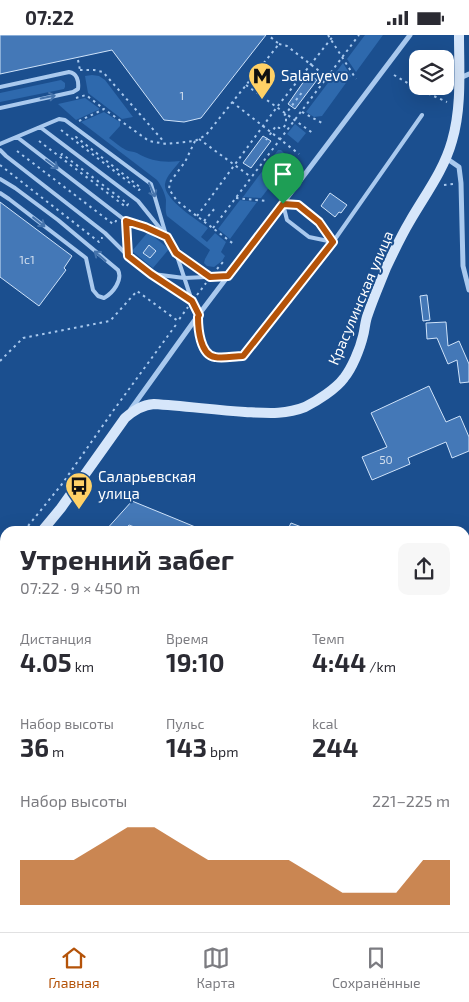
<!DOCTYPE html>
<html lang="ru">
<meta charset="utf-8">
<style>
body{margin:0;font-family:"Exo 2",sans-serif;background:#f7f7f7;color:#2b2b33;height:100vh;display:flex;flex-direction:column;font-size:19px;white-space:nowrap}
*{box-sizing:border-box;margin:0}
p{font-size:16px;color:#7c7c81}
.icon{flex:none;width:28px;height:28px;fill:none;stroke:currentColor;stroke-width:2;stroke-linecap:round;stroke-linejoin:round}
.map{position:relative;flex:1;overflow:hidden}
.panel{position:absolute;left:0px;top:491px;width:470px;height:406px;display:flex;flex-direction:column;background:#fff;border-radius:15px 15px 0 0;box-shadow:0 5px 20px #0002}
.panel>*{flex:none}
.buttons{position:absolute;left:409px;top:15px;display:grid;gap:10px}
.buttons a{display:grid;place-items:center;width:45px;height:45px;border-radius:10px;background:#fff;box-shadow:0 5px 20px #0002;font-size:25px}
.pin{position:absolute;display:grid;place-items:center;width:42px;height:42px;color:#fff;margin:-51px -21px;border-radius:50% 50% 50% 0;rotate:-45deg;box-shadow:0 0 5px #0007}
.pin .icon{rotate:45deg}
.round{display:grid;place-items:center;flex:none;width:52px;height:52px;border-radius:10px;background:#f7f7f7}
.overview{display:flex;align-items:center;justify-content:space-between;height:85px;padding:0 20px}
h1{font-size:28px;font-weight:700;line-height:38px}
.metrics{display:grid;grid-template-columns:repeat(3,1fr);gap:8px;height:85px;padding:5px 20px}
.metrics div{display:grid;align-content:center}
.metrics b{font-size:25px;font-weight:700}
.metrics small{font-size:14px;font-weight:400}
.metrics p{font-size:14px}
.chart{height:140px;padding:10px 20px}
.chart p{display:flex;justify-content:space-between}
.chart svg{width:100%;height:90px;margin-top:5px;fill:#b45309;opacity:.7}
.status{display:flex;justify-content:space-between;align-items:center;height:35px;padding:0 25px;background:#fff;direction:ltr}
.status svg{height:14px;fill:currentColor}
.tab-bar{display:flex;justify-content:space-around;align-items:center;height:70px;border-top:1px solid #e1e1e2;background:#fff;font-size:14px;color:#7c7c81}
.tab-bar a{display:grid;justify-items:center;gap:2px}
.tab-bar .on{color:#b45309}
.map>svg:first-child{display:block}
.green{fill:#2e69ad}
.building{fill:#4478b7;stroke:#cfe3fa}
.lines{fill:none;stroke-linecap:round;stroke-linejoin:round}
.path{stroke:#a9c9ee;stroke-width:2;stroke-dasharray:2.5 4;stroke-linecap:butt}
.lane{stroke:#a9c9ee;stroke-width:4}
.street{stroke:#a9c9ee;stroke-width:5}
.secondary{stroke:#d6e6fa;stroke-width:10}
.oneway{stroke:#4674ac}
.route-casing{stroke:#fff;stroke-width:10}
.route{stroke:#b45309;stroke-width:6}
.labels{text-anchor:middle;stroke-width:4;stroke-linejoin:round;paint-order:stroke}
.number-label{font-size:12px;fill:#d0dded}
.poi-label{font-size:15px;fill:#fff;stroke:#1b4f8f;text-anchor:start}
.street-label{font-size:15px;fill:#fff;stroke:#1b4f8f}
</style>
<div class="status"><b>07:22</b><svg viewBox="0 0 49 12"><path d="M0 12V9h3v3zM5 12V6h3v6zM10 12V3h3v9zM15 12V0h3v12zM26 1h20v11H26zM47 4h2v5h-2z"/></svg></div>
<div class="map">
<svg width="469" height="897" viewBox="0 0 469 897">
<rect width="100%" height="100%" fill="#1b4f8f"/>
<path class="green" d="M365,0h18l-27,37 -9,-13z
M343,28l8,13 -29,40 -8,1 -8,-5z
M92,40l7,1 6,4 28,37 -11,2 -34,-26 -3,-17z
M61,45l4,3v4l-1,2 -64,13v-9z
M85,63l15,11 -24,11 -18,-16z
M104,77l16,10v4l-11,12c6,4 11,9 17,12 3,2 7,1 11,3 14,8 26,10 43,8 -5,7 -14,15 -15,23 -2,15 32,36 43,44l-7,9 6,5 8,-9 11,9 -5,10 4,4 -3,5 -8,6 -7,-1 -3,-3 1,-4 5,-9 -43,-34c-2,-5 -1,-10 -1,-16 -1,-7 -5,-15 -9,-20l-76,-58z
M295,89l11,9 -8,10 -11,-9z
M278,115h3l5,5 1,9 -26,34 -18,-1z
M240,165l17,2 -27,37 -12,-10z
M148,197l21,17 -16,19 -21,-17z"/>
<path class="building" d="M0,0h266l-65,83 -17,4 -20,-2 -52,-70 -112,24z
M309,39l8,6 -22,29 -7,-5z
M263,101l8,5 -20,27 -8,-5z
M330,158l17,12 -6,8 -2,-1 -4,5 -14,-11z
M0,167l72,54 -8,12 2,2 -27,36 -39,-29z
M149,210l7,6 -6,7 -7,-5z
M427,260l3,25 -7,1 -3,-25z
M446,287l2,24 11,-5 10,23v18l-9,1 -3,-23 -9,4 -11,-26 -10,1 -1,-16z
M429,351l17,36 14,-6 9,21v14l-17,7 -6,-16 -38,16 2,6 -38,16 -10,-23 25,-10 -16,-34z
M132,466l44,18 29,12h-60l-16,-6 -5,6h-19z
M291,488l21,8h-25z"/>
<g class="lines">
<path class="path" d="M328,0l28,44
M279,9l8,2 40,31
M78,25l2,10
M80,35h14l9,2 62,71
M394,40l24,14 29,13
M246,50l68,49
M76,63l10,-3 18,14
M232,67l67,52
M302,77l20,11
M79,86l25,-12 45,32 17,3 29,-3 11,-6 73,-91 -11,-9
M61,95l78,60 2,-2 -65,-51 -2,3
M199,104l52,38
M266,105l10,-14 3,2h4l3,-4v-6l-2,-2 19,-25
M39,106l87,66 2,-3 -66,-50 -2,3
M195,106l-10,21 -15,20 -1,7 8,12 58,44
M17,116l96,73 3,-3h-1
M0,130l99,77 3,-4h-1
M444,150l10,-1
M236,163l30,3
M197,181l80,-109 57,-72
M204,186l12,-14
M213,193l146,-193
M217,234l6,-7
M197,260l9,-12
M0,326l23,-23 87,-17 27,-30 41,30 10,-14
M24,496l38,-47 51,-73 65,-89"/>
<path class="lane" d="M0,52l69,-15c8,1 10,9 9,17l-5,3 -73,16
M40,92l98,74 29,36 9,16 16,48 7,14
M17,102l109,84 19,6 20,9
M0,109l59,-25 6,1 86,64 15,51
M0,115l6,6 99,77 23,23 23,18 41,27
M0,144l15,9 43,32 60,50c5,10 -5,23 -14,28l-6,-2 -5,-6 -7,-32 -77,-59 -9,-6
M283,169l15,1 21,17 14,20 -24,-5 -22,-17z
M126,186l2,35
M176,218l35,24
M153,239l31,4 44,-2
M197,282c1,11 3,38 18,40 8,2 19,-1 28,-1l90,-114 89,-127
M0,523l5,-1
M0,604l5,1
M465,638l4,3
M0,740l5,-7
M309,892l1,5
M282,897l4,-5"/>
<path class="street" d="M460,43l9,-4
M446,123l13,9 2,16 2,83 6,24
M131,374l66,-92 213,-282
M465,609l4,-15"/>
<path class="secondary" d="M42,496l19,-23 64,-90c9,-8 17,-13 29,-14 31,2 61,6 91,8 21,1 40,3 60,-5 12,-6 31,-18 39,-29 8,-10 16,-29 19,-42 2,-7 2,-15 5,-22 5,-15 12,-31 18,-46 7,-15 15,-32 24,-47 15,-26 34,-51 42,-80 10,-34 7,-71 7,-106
M0,537l5,-4"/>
</g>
<defs><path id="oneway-shaft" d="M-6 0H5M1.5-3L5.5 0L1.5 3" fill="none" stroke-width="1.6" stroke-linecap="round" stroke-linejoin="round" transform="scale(1.25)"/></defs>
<g class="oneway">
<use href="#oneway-shaft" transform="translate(48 62) rotate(-12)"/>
<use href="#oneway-shaft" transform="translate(52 129) rotate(37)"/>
<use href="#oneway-shaft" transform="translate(152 155) rotate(66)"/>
<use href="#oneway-shaft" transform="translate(39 187) rotate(38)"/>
<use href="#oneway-shaft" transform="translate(100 221) rotate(-139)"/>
</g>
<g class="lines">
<g class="route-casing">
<path id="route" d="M283,169l15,1 21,17 14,20 -90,114c-9,0 -20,3 -28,1 -15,-2 -17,-29 -17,-40l1,-2 -7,-14 -41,-27 -23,-18 -2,-35 19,6 22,10 9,16 34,24 18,-1z"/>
</g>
<use href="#route" class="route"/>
</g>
<defs>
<g id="metro-pin" transform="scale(1.4375)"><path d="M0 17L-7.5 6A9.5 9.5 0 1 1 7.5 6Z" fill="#ffd166" stroke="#1b4f8f"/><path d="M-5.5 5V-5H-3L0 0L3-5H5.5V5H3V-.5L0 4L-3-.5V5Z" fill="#111"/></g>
<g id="bus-pin" transform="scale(1.4375)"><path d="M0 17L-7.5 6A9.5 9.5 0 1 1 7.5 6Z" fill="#ffd166" stroke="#1b4f8f"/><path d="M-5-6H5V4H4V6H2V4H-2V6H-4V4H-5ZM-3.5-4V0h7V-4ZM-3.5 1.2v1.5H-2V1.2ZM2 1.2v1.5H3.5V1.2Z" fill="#111"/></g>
</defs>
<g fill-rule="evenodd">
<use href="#metro-pin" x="262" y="41"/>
<use href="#bus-pin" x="79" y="451"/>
</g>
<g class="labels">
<g class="number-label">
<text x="182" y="65">1</text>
<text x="27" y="229">1с1</text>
<text x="386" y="429">50</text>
</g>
<g class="poi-label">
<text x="281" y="46">Salaryevo</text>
<text x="98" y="447">Саларьевская<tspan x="98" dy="17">улица</tspan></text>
</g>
<g class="street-label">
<text transform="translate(361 263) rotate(-67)" y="5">Красулинская улица</text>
</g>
</g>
</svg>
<div class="buttons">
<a><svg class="icon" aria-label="layers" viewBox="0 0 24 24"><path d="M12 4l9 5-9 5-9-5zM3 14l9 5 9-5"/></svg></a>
</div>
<div class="pin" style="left:283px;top:169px;background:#1e9e55"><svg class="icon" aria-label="arrive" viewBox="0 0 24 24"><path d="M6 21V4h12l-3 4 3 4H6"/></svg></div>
<section class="panel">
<div class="overview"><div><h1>Утренний забег</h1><p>07:22 · 9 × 450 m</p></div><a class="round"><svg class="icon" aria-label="share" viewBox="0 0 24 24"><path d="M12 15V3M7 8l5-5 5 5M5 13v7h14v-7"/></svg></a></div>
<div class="metrics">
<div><p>Дистанция</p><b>4.05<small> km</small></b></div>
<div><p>Время</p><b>19:10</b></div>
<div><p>Темп</p><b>4:44<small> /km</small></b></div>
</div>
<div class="metrics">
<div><p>Набор высоты</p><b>36<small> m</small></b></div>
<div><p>Пульс</p><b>143<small> bpm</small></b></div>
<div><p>kcal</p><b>244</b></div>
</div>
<div class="chart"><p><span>Набор высоты</span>221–225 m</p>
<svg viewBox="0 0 160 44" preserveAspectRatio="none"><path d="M0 44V22L10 22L20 22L30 14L40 6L50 6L60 14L70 22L80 22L90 22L100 22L110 30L120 38L130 38L140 38L150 22L160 22V44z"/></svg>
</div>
</section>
</div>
<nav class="tab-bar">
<a class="on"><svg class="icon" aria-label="home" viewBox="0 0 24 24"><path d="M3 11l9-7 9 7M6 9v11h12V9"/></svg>Главная</a>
<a><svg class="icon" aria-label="map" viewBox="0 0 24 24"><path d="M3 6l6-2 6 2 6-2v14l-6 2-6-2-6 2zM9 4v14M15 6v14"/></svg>Карта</a>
<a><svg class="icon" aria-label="saved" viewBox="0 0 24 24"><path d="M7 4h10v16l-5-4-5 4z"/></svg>Сохранённые</a>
</nav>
